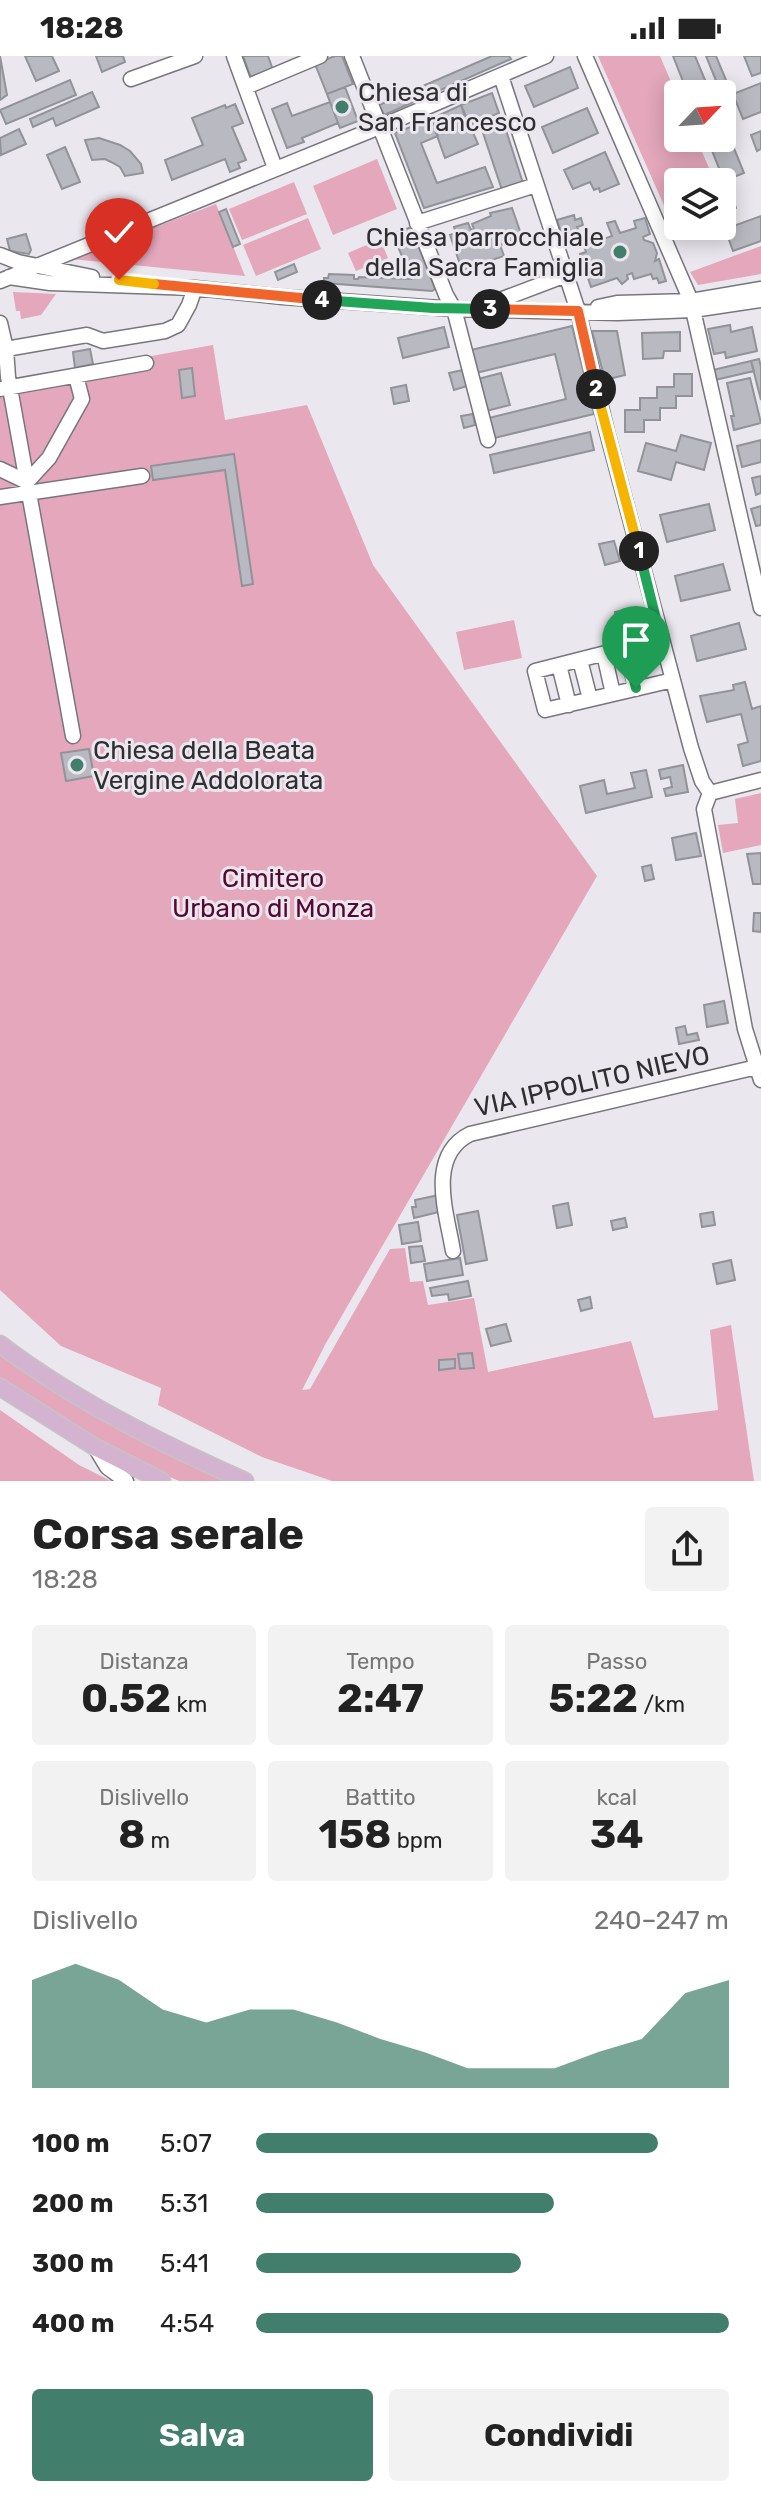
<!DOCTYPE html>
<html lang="it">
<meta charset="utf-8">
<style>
body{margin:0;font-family:Rubik,sans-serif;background:#f2f2f2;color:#222;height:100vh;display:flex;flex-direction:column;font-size:30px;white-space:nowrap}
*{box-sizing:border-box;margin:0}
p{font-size:26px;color:#767676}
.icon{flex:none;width:44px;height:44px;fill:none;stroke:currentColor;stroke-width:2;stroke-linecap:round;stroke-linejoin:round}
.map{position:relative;height:1425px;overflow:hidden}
.drawer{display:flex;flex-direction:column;background:#fff;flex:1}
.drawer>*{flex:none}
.needle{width:52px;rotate:65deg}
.tools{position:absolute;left:664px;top:24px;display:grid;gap:16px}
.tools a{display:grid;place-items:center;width:72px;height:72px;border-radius:8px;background:#fff;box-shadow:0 4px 20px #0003;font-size:40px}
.pin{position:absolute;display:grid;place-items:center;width:68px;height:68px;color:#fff;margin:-82px -34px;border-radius:50% 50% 50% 0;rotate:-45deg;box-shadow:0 0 8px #0007}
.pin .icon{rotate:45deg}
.km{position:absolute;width:40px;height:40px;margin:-20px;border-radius:50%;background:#222;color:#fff;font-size:22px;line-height:40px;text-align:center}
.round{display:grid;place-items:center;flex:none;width:84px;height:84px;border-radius:8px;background:#f2f2f2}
.summary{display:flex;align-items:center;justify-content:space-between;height:136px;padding:0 32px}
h1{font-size:44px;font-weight:700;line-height:60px}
.figures{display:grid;grid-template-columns:repeat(3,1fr);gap:12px;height:136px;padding:8px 32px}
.figures div{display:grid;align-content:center;border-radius:8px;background:#f2f2f2;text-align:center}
.figures b{font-size:40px;font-weight:700}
.figures small{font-size:22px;font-weight:400}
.figures p{font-size:22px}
.chart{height:224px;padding:16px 32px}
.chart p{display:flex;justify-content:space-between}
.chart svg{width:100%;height:144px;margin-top:8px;fill:#417f6c;opacity:.7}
.primary-button{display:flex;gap:16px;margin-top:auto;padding:16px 32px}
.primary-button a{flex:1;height:92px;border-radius:8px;background:#417f6c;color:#fff;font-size:32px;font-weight:700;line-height:92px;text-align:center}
.primary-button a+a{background:#f2f2f2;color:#222}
ul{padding:0 32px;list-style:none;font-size:26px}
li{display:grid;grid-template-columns:128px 96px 1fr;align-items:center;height:60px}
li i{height:20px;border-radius:10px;background:#417f6c}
.status{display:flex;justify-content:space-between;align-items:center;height:56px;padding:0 40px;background:#fff;direction:ltr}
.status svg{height:22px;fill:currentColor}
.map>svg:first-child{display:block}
.green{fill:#e4a7bc}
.building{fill:#b9bac1;stroke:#919399;stroke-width:2}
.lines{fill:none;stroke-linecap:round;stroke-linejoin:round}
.minor-casing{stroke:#78767c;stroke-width:17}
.major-casing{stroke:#c5c4c5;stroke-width:19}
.minor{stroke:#fff;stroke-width:14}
.major{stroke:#d3b3d0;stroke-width:16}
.split-1-casing{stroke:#fff;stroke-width:16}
.split-2-casing{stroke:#fff;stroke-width:16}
.split-3-casing{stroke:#fff;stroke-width:16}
.split-4-casing{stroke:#fff;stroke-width:16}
.split-5-casing{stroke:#fff;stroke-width:16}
.split-6-casing{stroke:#fff;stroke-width:16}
.split-1{stroke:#22a559;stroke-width:10}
.split-2{stroke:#f5b400;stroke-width:10}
.split-3{stroke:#f0652b;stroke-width:10}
.split-4{stroke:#22a559;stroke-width:10}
.split-5{stroke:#f0652b;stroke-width:10}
.split-6{stroke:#f5b400;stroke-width:10}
.poi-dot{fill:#417f6c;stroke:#eae7ee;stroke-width:3}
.labels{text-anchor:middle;stroke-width:6;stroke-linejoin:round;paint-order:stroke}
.poi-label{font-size:26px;fill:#2f2e31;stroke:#eae7ee;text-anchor:start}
.park-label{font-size:26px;fill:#580731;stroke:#eae7ee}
.street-label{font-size:26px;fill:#2f2e31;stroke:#eae7ee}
</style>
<div class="status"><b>18:28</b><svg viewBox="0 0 49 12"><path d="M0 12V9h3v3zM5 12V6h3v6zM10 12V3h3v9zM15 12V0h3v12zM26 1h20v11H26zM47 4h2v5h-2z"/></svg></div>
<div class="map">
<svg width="761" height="1425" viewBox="0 0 761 1425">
<rect width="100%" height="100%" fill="#eae7ee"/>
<path class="green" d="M598,0h62l18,42v40h18l19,44h-37v23l-12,5z
M377,103l20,50 -64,26 -20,-49z
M294,126l13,32 -65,26 -13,-31z
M216,148l29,72 -174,-17z
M308,162l13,31 -65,27 -13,-31z
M380,183l8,19 -32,13 -8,-18z
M761,190v28l-63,11 -8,-13z
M13,236l43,2 -15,21 -20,4 -1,-8h-4z
M213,289l12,75 82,-15 66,160 224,311 -271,467 -24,47 8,-1 80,-140 15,-1 5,34 13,-1 5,24 46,-7 14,74 143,-31 23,77 64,-8 -8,-80 21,-5 23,156h-422l-70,-24 -104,-52 3,-17 -100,-42 -61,-56v-907z
M514,564l8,38 -58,12 -8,-38z
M761,737v52l-38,8 -5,-28 20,-2 -3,-24z
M0,1295l234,130h-55l-38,-17 -113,-66 -28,-20z
M0,1354l79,55 32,16h-111z"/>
<path class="building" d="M0,0l7,39 -7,5z
M25,0h27l7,15 -23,10z
M96,0h27l2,6 -23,10z
M243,0h25l5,14 -22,8z
M335,0h7l11,28 -26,10 -12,-30z
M492,0h17l2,3 -127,56 -5,-10z
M673,0h22l15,36 -22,2z
M706,0h10l12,29 -9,3z
M744,0h17v17l-9,3z
M570,11l8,21 -44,19 -9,-21z
M70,24l6,15 -70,29 -6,-14z
M761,27v29l-18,7 -10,-25z
M345,31l13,34 -18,7 -13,-34z
M92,36l7,15 -43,19 -3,-8 -20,9 -3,-8z
M492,37l7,20 -31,13 -7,-21z
M330,46l8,21 -36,15 2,4 -17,6 -15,-39 15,-6 5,13z
M235,48l8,19 -11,4 14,33 -8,3 2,5 -10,4 -5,-13 -53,21 -7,-20 38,-15 -11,-27 33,-13 1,3z
M461,49l17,39 -33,14 -14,-39z
M587,52l11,25 -45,20 -11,-26z
M502,62l21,65 -21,7 -22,-66z
M431,63l7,17 -17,7 16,40 48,-16 8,20 -69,21 -29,-75z
M722,63l22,54 -20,8 -17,-43h15z
M19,73l7,15 -25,11 -1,-17z
M761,75v18l-4,2 -6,-16z
M99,82l21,7 10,6 11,13 2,9 -18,3 -5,-9 -9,-5 -6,-3 -13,1 -7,-20z
M65,91l15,35 -18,7 -15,-34z
M605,96l14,32 -19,8 -1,-4 -5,2 -4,-8 -17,7 -9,-19z
M731,138l5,14 -11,4 -3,-15z
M512,152l10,29 -22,8 4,11 -42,14 -12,-35 6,-2 -2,-6 14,-4 3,7 3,-1 -2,-5 19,-8 -1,-3z
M226,153l14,35 -7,3 -14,-35z
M574,159l1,5 6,-2 2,7 -6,2 3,7 -17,5 -6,-19z
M761,160v25l-28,10 -8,-22z
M645,162l5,16 -7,3 1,3 9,3 4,10 -2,8 4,-2 7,22 -7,2 -2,-5 -4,1 -2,-5 -17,5 -2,-6 -5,2 1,4 -6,5 -5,-6 -26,9 -11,-33 6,-2 -2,-6 28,-10 -5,-13 8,-2 5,12 16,-5 -2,-7z
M411,171l24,62 -3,2 -108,-8v-5h4l1,-4 25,1v4h4l1,-2 52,2 -18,-45z
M26,178l5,16 -2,4 -19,-3 -3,-12z
M294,208l3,8 -19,8 -3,-8z
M730,269l1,7 21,-5 5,24 -31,7 -1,-6 -11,2 -6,-25z
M572,270l22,88 -100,24 -5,-20 77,-19 -11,-45 -79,19 -5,-23z
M444,271l5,20 -46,11 -5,-20z
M592,275h25l8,44 -20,5z
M680,276v19h-16l-1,7 -20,1 -1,-26z
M90,293l3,15 -18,4 -2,-16z
M759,303l2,8v33l-10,-39z
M751,305l3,10 -39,9 -2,-10z
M192,312l3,28 -13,2 -3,-28z
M463,314l4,16 -13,4 -5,-17z
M501,317l9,32 -24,6 -8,-32z
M674,318h18v22h-16v12h-16v12h-16v12h-19v-22h15v-12h17v-11h17z
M750,322l11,45 -27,7 -3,-14h3l-7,-33z
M406,329l3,16 -15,3 -3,-16z
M473,358l2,11 -11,3 -3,-12z
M590,376l4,18 -100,23 -4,-18z
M681,379l30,8 -7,27 -28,-8 -5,18 -33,-9 8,-28 30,8z
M761,384v22l-19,5 -5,-21z
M234,398l19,130 -11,2 -17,-116 -72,10 -2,-14z
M761,420v17l-5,2 -4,-17z
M709,448l6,26 -48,12 -7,-27z
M761,450v19l-5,1 -5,-17z
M614,485l6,20 -15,4 -6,-21z
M723,508l7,26 -49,11 -6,-25z
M629,553l7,28 -15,4 -6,-29z
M739,567l7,26 -49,12 -6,-25z
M745,626l7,27 9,-3v55l-18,5 -5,-21 10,-3 -7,-28 -34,8 -7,-26 34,-6 -1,-5z
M89,693l5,27 -28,5 -5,-28z
M683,709l5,27 -22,4 -2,-7 8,-2 -2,-10 -9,2 -2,-9z
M646,714l6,27 -66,16 -6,-27 24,-6 3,14 28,-6 -4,-15z
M696,777l5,23 -25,4 -4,-22z
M761,797v31h-8l-6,-30z
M651,809l3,14 -9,2 -3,-14z
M754,857h7v19l-8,-1z
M724,945l4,22 -21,4 -3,-22z
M685,970l2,9 10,-2 2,7 -20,4 -3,-16z
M439,1139l4,16 -29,7 -2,-11h4l-1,-7z
M568,1147l4,22 -15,3 -4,-22z
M478,1155l9,49 -21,4 -9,-49z
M713,1156l2,13 -13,2 -2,-13z
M625,1162l2,9 -14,3 -2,-9z
M418,1166l3,19 -19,3 -3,-19z
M422,1190l3,15 -14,2 -2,-16z
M460,1202l3,17 -36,6 -3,-17z
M731,1204l4,20 -18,4 -4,-20z
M468,1225l3,15 -22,4 -1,-6 -16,2 -2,-8z
M590,1241l2,11 -11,3 -3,-11z
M506,1268l5,17 -20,5 -5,-17z
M472,1297l2,15 -14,1 -2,-15z
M455,1303v9l-16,2v-10z"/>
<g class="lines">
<g class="minor-casing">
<path id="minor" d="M234,0l41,112
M352,0l94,239 8,14 34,131
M585,0l106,245
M501,20l77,235 29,121 84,316 11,33 8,12
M131,23l64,-23
M246,31l74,-31
M417,167l119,-38
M0,199l18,7 74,15
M9,221l41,6 145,5 88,9 171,12 164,4 75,-3 68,-10
M0,225l394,-160 152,-65
M598,251l19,-4 74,-2 70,-12
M495,253l5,-9 66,-25
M693,254l68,298
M0,267l6,26 -6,1
M0,333l146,-26
M0,413l27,13 22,-24 33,-59 -6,-23
M0,441l142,-21
M661,583l-126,32 10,39 128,-30
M626,593l10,39
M604,598l9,40
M580,604l10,39
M559,609l10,40
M73,680l-65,-359 -2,-28 81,-14 16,6 62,-10 13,-6 11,-20 6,-17
M710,737l-6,16 41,220 16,51
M710,737l51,-13
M453,1195c-6,-37 -27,-95 17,-117l291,-68
M95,1391l12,20 19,14"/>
</g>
<g class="major-casing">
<path id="major" d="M0,1288c75,57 160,99 245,137
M0,1331l95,60 67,34"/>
</g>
<use href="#minor" class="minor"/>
<use href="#major" class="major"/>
</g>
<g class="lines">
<g class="split-1-casing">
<path id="split-1" d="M636,632l-10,-39 35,-10 -22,-88"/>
</g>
<g class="split-2-casing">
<path id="split-2" d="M596,333l43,162"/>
</g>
<g class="split-3-casing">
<path id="split-3" d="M490,253l88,2 18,78"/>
</g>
<g class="split-4-casing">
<path id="split-4" d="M322,244l111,8 57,1"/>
</g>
<g class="split-5-casing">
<path id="split-5" d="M154,228l168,16"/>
</g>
<g class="split-6-casing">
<path id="split-6" d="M119,224l35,4"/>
</g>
<use href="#split-1" class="split-1"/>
<use href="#split-2" class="split-2"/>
<use href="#split-3" class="split-3"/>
<use href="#split-4" class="split-4"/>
<use href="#split-5" class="split-5"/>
<use href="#split-6" class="split-6"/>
</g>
<g class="poi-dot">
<circle cx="342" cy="51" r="8"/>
<circle cx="620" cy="196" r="8"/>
<circle cx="77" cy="709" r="8"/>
</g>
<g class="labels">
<g class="poi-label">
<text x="358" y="45">Chiesa di<tspan x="358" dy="30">San Francesco</tspan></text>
<text x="604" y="190" text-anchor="end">Chiesa parrocchiale<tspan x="604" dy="30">della Sacra Famiglia</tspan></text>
<text x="93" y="703">Chiesa della Beata<tspan x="93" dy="30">Vergine Addolorata</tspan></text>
</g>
<g class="park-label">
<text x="273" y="831">Cimitero<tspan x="273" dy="30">Urbano di Monza</tspan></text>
</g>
<g class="street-label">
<text transform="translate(592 1025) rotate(-13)" y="9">VIA IPPOLITO NIEVO</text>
</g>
</g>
</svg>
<div class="tools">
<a><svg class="needle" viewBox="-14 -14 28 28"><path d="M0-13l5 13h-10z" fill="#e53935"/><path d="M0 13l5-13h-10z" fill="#767676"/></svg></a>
<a><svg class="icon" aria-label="layers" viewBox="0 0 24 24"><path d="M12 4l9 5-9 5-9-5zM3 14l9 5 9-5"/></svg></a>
</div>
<div class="pin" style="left:636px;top:632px;background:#1e9e55"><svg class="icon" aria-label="arrive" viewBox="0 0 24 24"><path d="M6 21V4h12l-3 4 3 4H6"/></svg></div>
<div class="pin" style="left:119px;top:224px;background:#d93025"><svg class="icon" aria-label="check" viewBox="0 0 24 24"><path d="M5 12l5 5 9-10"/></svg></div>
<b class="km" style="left:639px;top:495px">1</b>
<b class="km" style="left:596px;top:333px">2</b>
<b class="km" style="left:490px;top:253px">3</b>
<b class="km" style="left:322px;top:244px">4</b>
</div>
<section class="drawer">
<div class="summary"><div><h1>Corsa serale</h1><p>18:28</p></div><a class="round"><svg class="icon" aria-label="share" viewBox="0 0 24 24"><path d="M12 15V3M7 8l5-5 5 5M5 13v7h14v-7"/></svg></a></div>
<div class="figures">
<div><p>Distanza</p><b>0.52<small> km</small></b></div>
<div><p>Tempo</p><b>2:47</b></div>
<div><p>Passo</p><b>5:22<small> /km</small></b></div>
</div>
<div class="figures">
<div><p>Dislivello</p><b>8<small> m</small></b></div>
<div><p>Battito</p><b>158<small> bpm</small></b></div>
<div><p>kcal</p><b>34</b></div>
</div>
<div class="chart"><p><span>Dislivello</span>240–247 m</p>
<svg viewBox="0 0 160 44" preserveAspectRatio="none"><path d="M0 44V11L10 6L20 11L30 20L40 24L50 20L60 20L70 24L80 29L90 33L100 38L110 38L120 38L130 33L140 29L150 15L160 11V44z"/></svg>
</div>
<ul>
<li><b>100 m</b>5:07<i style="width:85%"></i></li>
<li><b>200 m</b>5:31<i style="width:63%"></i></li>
<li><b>300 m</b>5:41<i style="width:56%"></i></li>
<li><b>400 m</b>4:54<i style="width:100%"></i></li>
</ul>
<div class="primary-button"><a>Salva</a><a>Condividi</a></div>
</section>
